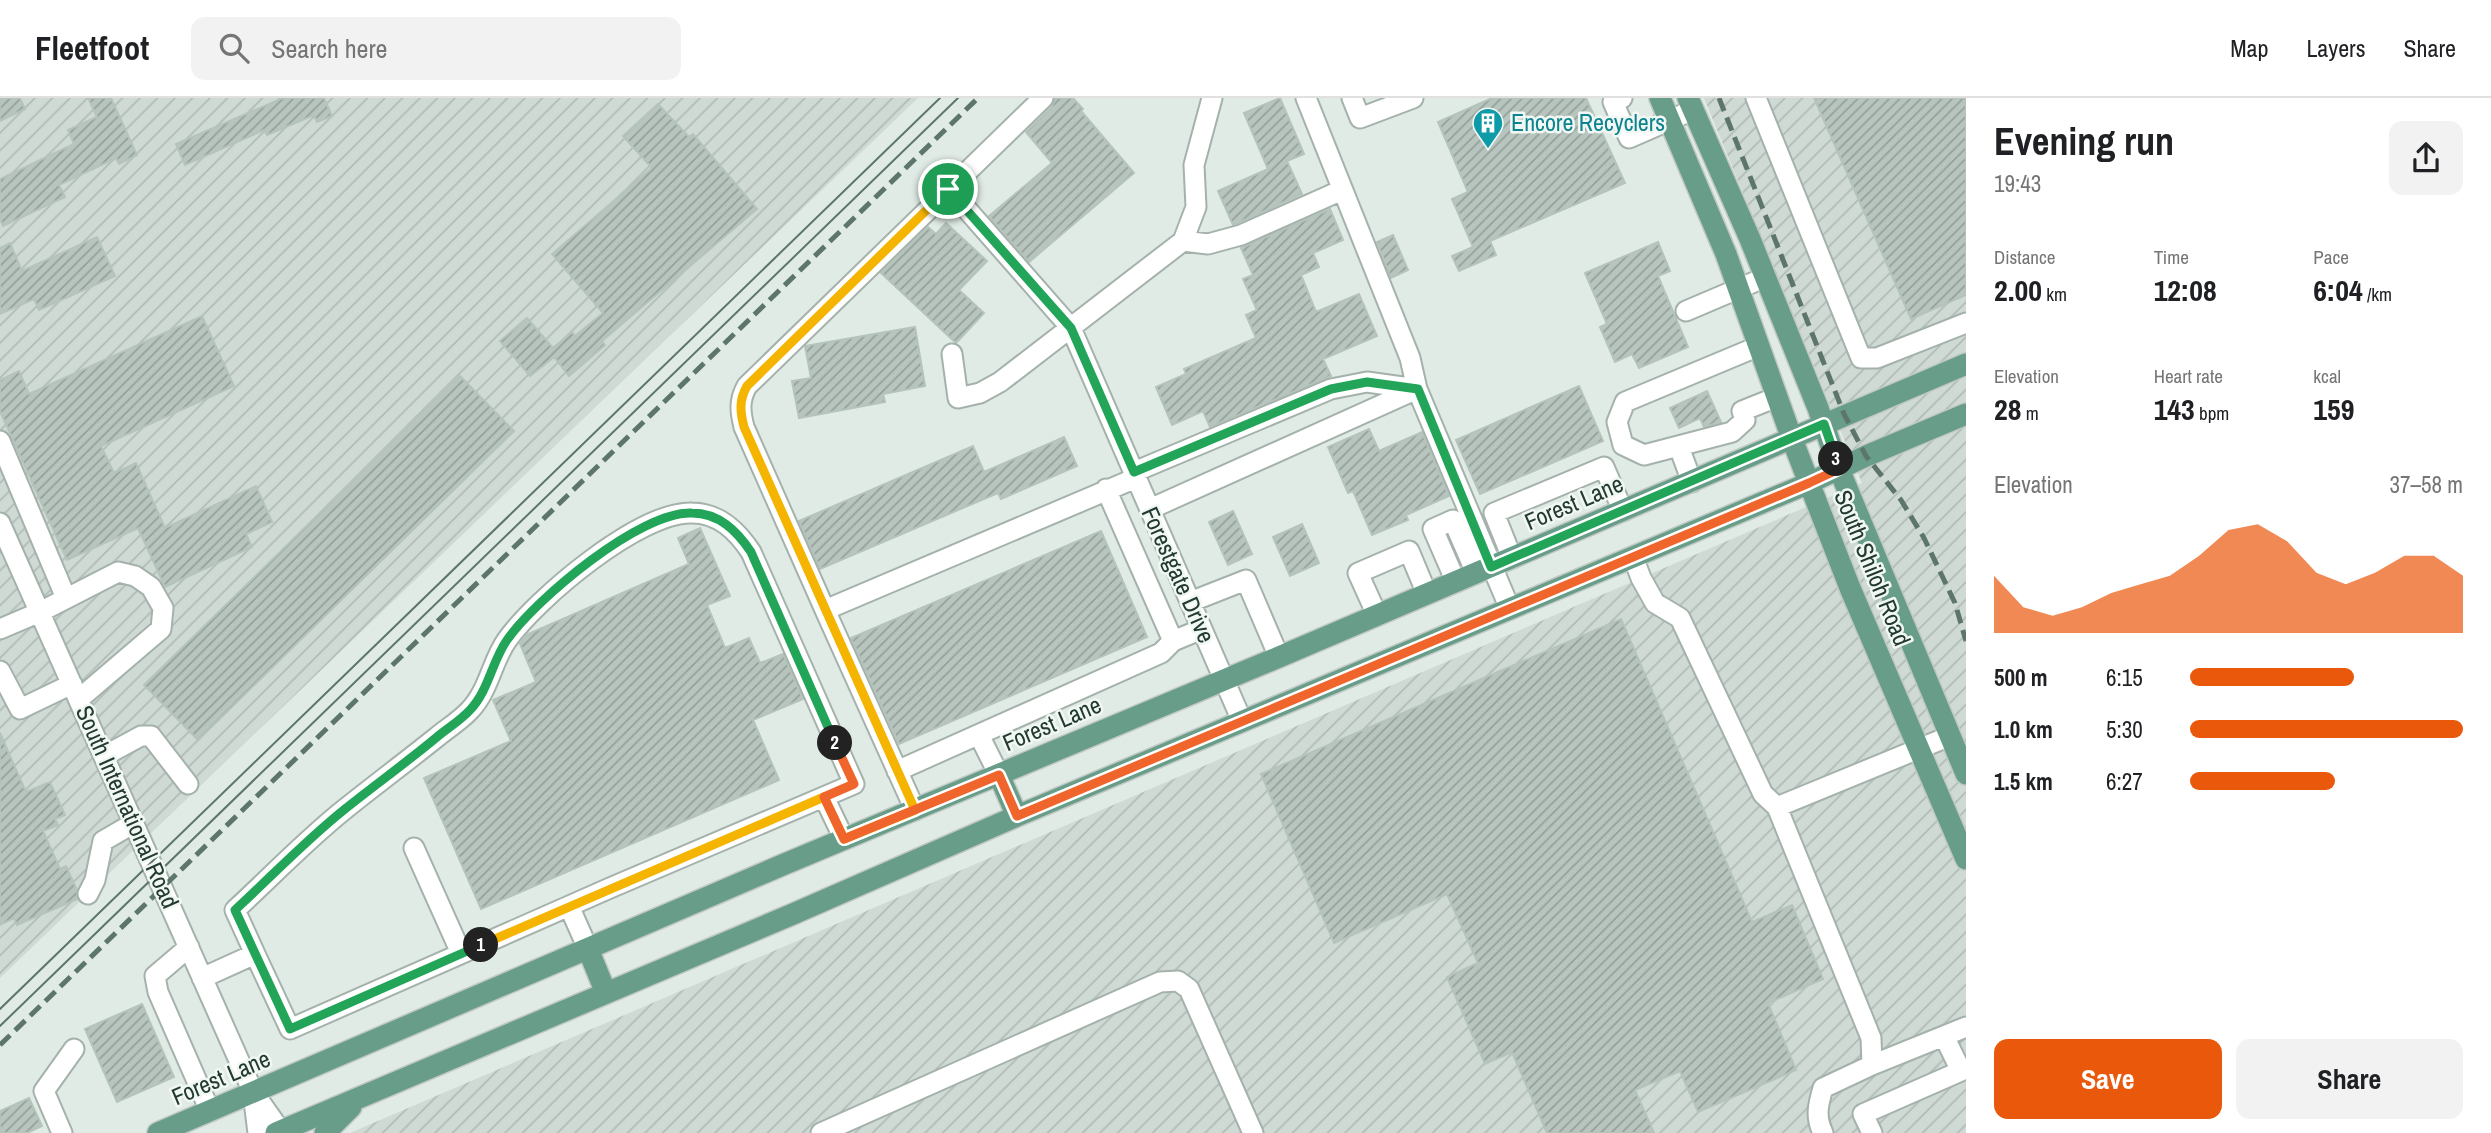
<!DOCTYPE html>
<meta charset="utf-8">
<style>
body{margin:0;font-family:"Archivo Narrow",sans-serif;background:#f2f2f2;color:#202124;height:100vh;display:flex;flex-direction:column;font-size:26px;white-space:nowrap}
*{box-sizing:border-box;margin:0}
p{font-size:23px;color:#757577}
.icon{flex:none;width:38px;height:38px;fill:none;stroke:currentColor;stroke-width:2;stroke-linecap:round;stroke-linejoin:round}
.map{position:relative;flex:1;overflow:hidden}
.drawer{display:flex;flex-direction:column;background:#fff;width:525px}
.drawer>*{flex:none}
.pin{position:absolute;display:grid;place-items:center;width:60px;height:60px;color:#fff;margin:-30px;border:4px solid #fff;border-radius:50%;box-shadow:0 2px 7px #0007}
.km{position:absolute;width:35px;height:35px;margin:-18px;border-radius:50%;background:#222;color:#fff;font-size:19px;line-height:35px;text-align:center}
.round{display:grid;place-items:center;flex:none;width:74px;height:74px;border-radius:14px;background:#f2f2f2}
.overview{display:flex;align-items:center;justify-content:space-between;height:119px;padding:0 28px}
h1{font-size:38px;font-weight:700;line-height:52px}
.metrics{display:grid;grid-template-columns:repeat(3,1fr);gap:10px;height:119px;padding:7px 28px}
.metrics div{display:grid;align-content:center}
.metrics b{font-size:30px;font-weight:700}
.metrics small{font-size:19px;font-weight:400}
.metrics p{font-size:19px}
.chart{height:196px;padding:14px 28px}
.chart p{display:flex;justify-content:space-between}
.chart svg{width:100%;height:126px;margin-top:7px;fill:#ea580c;opacity:.7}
.primary-button{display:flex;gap:14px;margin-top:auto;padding:14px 28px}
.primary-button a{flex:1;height:80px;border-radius:14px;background:#ea580c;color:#fff;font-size:28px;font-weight:700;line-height:80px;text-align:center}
.primary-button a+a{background:#f2f2f2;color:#202124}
ul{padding:0 28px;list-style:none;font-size:23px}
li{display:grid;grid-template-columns:112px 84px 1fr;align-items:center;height:52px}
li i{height:18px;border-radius:9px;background:#ea580c}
header{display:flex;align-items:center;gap:42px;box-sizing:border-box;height:98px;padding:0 35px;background:#fff;border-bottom:2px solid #e0e0e0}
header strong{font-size:33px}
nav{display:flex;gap:38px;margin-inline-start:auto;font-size:24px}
.search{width:490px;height:63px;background:#f2f2f2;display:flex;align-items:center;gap:18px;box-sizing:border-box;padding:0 24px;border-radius:14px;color:#757577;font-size:26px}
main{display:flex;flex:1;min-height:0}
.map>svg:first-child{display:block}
.industrial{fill:url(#industrial-furrows)}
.building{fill:url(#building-hatch);stroke:#b4c4bb;stroke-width:2}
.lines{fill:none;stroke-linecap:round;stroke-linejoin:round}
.minor-casing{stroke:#a4b2ab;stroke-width:23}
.major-casing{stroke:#c1c8c5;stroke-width:24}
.minor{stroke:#fff;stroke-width:19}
.major{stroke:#689e89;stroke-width:21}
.tram{stroke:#5d766c;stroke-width:2}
.rail{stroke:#5d766c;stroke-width:5;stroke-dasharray:14 7;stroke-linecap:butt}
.split-1-casing{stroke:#fff;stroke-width:14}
.split-2-casing{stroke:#fff;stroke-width:14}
.split-3-casing{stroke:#fff;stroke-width:14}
.split-4-casing{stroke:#fff;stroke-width:14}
.split-1{stroke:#f5b400;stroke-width:9}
.split-2{stroke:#22a559;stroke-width:9}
.split-3{stroke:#f0652b;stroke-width:9}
.split-4{stroke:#22a559;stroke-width:9}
.labels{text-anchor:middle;stroke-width:5;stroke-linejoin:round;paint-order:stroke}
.culture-label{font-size:24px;fill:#0d838f;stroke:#f1f8f4;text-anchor:start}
.street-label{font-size:24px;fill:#233a31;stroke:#f1f8f4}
</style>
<header>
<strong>Fleetfoot</strong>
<div class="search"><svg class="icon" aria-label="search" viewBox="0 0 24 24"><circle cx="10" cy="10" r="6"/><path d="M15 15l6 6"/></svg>Search here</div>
<nav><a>Map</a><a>Layers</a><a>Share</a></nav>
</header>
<main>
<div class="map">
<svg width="1966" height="1035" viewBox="0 0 1966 1035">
<defs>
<pattern id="industrial-furrows" width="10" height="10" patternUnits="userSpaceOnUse" patternTransform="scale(1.75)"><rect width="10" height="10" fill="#cfdad4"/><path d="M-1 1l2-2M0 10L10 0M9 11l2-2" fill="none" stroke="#b1bcb6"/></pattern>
<pattern id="building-hatch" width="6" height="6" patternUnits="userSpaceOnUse" patternTransform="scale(1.75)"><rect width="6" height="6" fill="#b7c5be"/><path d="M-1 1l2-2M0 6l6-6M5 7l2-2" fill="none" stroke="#94a19b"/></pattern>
</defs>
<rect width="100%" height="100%" fill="#e1ebe5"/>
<path class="industrial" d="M0,0h918l-918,880z
M1704,0h262v1035h-1616l1512,-650z"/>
<path class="building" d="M0,0h20l5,11 -25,12z
M88,0h23l26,57 -18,9 -3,-6 -57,27 6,12 -62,29 -3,-7v-40l74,-35 -6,-14 29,-13z
M283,0h41l8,18 -15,6 -3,-7 -47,20 -3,-5 -79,35 -9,-21z
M1055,0h18l10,11 -2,2 53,62 -105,89 -40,-46 63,-53 -26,-31 26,-25z
M1280,0l24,56 -17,7 15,33 -69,31 -15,-34 50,-22 -24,-56z
M1492,0h94l39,85 -135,58 6,14 -37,16 -7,-15 21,-9 -21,-48 16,-7 -30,-70z
M1814,0h152v197l-55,24z
M658,6l31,33 4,-3 64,75 -155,132 3,4 -36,31 -15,-19 -24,19 -30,-35 27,-23 26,30 19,-16 3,4 28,-23 -51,-59 100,-86 -29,-32z
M1330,111l13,31 -30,13 6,14 -18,8 15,37 43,-18 18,42 -54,23 8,17 -121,51 -7,-16 -31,14 -16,-38 30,-13 -2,-5 72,-31 -10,-23 11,-5 -14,-31 10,-4 -12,-27z
M946,125l41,38 -28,29 25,23 -28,30 -75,-70 47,-46 8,7z
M1393,137l15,35 -17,8 -14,-36z
M97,139l18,39 -76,34 -5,-11 -34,15v-66l10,-5 12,28z
M1658,144l12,29 -12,5 30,71 -49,21 -7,-14 -17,8 -15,-35 7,-3 -22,-51z
M202,218l32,70 -133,60 13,27 22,-10 29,65 91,-42 16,36 -26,12 6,13 -87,40 -27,-59 -71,32 -67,-149v-31l19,-9 10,23z
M915,229l10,59 -42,8 2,8 -86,16 -7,-37 19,-3 -6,-32z
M460,278l54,55 -316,309 -54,-55z
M1579,288l24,55 -123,53 -24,-54z
M1707,293l14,31 -17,5 -4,-9 -21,10 -9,-20z
M1369,331l10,22 43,-19 27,64 -43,19 2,5 -36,15 -19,-44 -5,2 -20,-46z
M1064,339l13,29 -76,33 -3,-6 -178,76 -21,-48 174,-75 11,26z
M1233,413l19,43 -24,11 -19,-43z
M1302,426l17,39 -29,13 -17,-39z
M700,430l30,68 -23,9 18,43 24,-10 11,25 23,-9 20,45 -50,21 26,60 -298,129 -57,-131 87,-37 -18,-41 43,-18 -16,-38 8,-10 161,-70 -11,-26z
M1101,433l46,106 -248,107 -48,-106z
M1621,521l131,303 40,-17 31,74 -55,24 28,67 -98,42 -18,-41 -45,19 19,43h-107l-35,-81 -27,12 -38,-87 31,-14 -31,-69 -113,49 -73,-169z
M0,635l26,59 24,-10 15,33 -10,4 3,6 -15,6 17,38 6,-3 11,24v9l-60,26 -3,-7 -14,7z
M142,906l32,73 -57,25 -32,-73z
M29,1000l13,28 -15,7h-27v-22z"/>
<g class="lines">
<g class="minor-casing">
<path id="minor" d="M1352,0l8,20 53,-20
M1622,0l-9,4 16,36 64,-28
M1756,0l105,260h16l89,-35
M949,91l122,139 171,393
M1183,143l25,3 33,-9 101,-45
M1686,213l80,-34
M1759,248l-134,56 -8,20 6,23 21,10 88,-23 13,-12 -3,-9 35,-14
M952,256l6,44 22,-5 20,-11 183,-141 13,-34 -2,-42 18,-67
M0,343l66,157
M1679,349l13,35
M1134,374l197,-83 36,-7 50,7 -7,-31 -104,-260
M1106,391l67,152
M1150,411l267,-120 93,220
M0,425l253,569 29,41
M1633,459l8,21 14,25 25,15 83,176 14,13 173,-71
M1512,460l-18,-45 110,-46 19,44
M1456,484l-23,-53 20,-9 23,53
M1190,504l56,-22 33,77
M825,512l-81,-183c-4,-16 -5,-27 3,-41l296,-288
M1377,517l-19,-42 51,-22 18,43
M0,531l40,-17 78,-40 17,4 16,11 12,21 -2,21 -82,70
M0,573l20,38 52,-25
M979,637l20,40
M104,658l37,-20h10l37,48
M897,673l264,-118 12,-12 29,-12
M824,699l20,42
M1777,709l94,231 1,27
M915,712l-90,-200 311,-132
M414,750l47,105
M88,796l7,-14 8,-39 31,-18
M569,808l19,43
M189,849l-34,29 3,16 52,119
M202,880l53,-24 35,75 320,-141 244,-104 -103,-232c-14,-21 -32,-39 -59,-39 -52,-2 -156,86 -185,127 -15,21 -18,50 -37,70 -9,10 -22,18 -33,27 -30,24 -62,48 -92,72 -39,31 -74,68 -110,101l20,44
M253,995l5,40
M62,1035l-18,-42 30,-42
M821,1035l339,-151 18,-1 11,8 64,144
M1823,1035c-8,-16 -5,-28 0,-45l49,-23 94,-38
M1872,1035l-9,-19 98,-43 -17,-35"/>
</g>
<g class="major-casing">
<path id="major" d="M1660,0l66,156 66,185 58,149 116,271
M1688,0l62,141 68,169 21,61 127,305
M999,677l18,41
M588,851l18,44
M158,1035l622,-267 499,-209 687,-293
M276,1035l517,-219 224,-98 792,-333 57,-27 100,-42
M325,1035l26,-26"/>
</g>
<use href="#minor" class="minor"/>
<use href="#major" class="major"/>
<path class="tram" d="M0,911l940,-911
M0,928l958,-928"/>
<path class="rail" d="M1719,0l125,316 22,42 35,44 23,38 31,65 11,38
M0,947l978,-947"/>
</g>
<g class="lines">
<g class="split-1-casing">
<path id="split-1" d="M481,847l343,-148 20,42 71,-29 -171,-383c-4,-16 -5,-27 3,-41l201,-197"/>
</g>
<g class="split-2-casing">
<path id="split-2" d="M481,847l-191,84 -55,-119c36,-33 71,-70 110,-101 30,-24 62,-47 92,-72 11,-9 24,-17 33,-27 19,-20 22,-49 37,-70 29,-41 133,-129 185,-127 27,0 45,18 59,39l84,191"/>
</g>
<g class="split-3-casing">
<path id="split-3" d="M835,645l19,41 -30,13 20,42 155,-64 18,41 792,-333 30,-14 -3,-10"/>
</g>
<g class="split-4-casing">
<path id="split-4" d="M948,91l123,139 63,144 197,-83 36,-7 51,7 73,178 333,-143 12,35"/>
</g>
<use href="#split-1" class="split-1"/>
<use href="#split-2" class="split-2"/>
<use href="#split-3" class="split-3"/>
<use href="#split-4" class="split-4"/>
</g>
<defs>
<g id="building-pin" transform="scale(1.575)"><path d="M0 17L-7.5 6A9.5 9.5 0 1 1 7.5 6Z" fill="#0f9aa8" stroke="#f1f8f4"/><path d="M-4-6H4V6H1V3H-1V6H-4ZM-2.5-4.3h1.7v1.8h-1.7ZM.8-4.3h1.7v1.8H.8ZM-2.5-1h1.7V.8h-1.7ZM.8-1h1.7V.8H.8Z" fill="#fff"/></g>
</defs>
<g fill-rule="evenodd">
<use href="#building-pin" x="1488" y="25"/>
</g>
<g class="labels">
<g class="culture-label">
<text x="1511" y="33">Encore Recyclers</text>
</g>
<g class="street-label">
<text transform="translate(1574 405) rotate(-23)" y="8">Forest Lane</text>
<text transform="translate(1872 470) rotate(68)" y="8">South Shiloh Road</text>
<text transform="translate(1178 477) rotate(66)" y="8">Forestgate Drive</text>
<text transform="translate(1052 626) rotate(-23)" y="8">Forest Lane</text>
<text transform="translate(127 709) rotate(66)" y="8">South International Road</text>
<text transform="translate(221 980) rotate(-23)" y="8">Forest Lane</text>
</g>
</g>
</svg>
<div class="pin" style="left:948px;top:91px;background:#1e9e55"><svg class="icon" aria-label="arrive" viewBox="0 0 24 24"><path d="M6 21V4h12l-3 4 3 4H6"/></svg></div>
<b class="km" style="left:481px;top:847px">1</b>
<b class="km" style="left:835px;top:645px">2</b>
<b class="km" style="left:1836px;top:361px">3</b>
</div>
<section class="drawer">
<div class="overview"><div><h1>Evening run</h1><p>19:43</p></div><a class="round"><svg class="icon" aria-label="share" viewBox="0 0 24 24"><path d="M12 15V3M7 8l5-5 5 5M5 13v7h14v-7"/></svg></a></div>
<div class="metrics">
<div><p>Distance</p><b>2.00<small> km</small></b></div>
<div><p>Time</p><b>12:08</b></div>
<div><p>Pace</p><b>6:04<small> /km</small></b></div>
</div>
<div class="metrics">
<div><p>Elevation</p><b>28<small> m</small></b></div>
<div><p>Heart rate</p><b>143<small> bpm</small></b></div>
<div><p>kcal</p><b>159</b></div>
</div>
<div class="chart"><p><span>Elevation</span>37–58 m</p>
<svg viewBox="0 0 160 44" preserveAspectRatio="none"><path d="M0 44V24L10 35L20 38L30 35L40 30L50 27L60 24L70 17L80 8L90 6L100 12L110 23L120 27L130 23L140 17L150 17L160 24V44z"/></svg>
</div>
<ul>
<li><b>500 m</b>6:15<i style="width:60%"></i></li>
<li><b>1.0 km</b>5:30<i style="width:100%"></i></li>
<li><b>1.5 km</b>6:27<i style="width:53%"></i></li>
</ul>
<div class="primary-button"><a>Save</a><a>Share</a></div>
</section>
</main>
